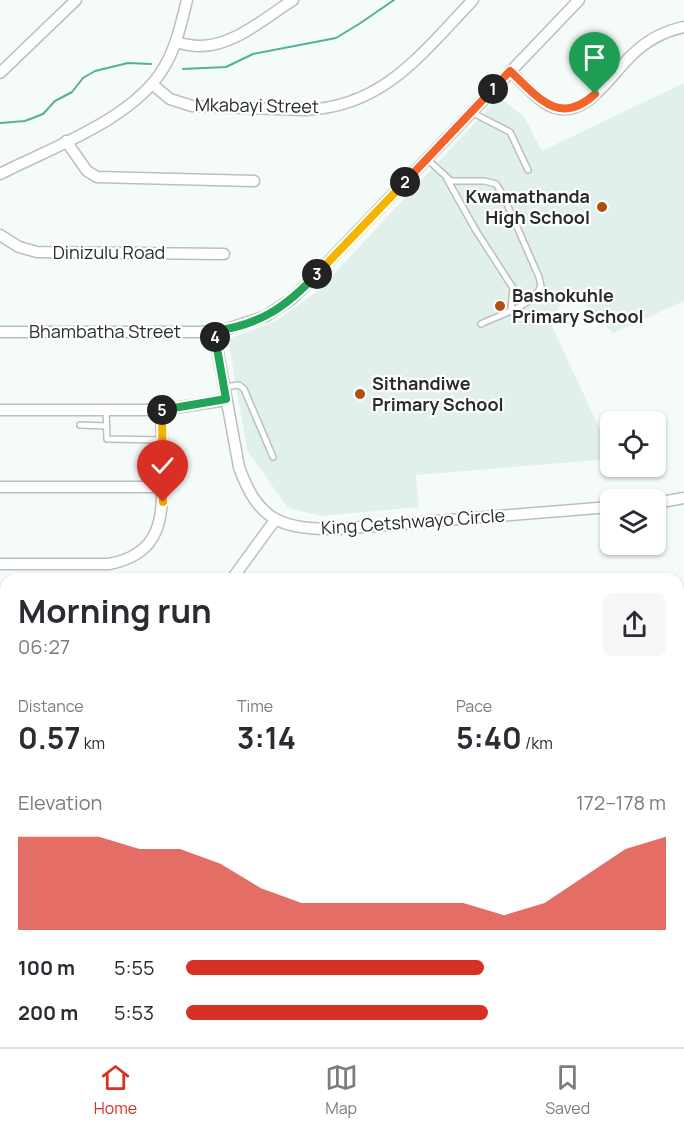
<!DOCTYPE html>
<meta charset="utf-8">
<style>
body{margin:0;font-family:Manrope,sans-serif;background:#f7f7f7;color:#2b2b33;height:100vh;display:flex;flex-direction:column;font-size:22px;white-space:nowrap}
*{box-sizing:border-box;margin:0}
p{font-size:20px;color:#7c7c81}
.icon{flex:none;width:33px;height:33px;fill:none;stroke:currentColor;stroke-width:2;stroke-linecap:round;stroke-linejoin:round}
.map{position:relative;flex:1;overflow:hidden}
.side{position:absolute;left:0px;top:573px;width:684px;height:474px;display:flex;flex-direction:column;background:#fff;border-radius:18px 18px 0 0;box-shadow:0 2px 4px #0004}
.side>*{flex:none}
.tools{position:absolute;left:600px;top:411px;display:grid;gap:12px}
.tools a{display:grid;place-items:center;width:66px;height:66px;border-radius:9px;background:#fff;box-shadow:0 2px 4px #0004;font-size:30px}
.pin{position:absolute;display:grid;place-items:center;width:51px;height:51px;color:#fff;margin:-62px -26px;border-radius:50% 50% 50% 0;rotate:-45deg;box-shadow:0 0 6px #0007}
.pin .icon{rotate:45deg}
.km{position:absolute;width:30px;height:30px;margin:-15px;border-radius:50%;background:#222;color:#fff;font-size:16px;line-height:30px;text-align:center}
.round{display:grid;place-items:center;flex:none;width:63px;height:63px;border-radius:9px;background:#f7f7f7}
.headline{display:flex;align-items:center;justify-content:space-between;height:102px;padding:0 18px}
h1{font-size:33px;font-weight:700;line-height:45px}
.stats{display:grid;grid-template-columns:repeat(3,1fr);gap:9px;height:102px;padding:6px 18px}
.stats div{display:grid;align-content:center}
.stats b{font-size:30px;font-weight:700}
.stats small{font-size:16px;font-weight:400}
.stats p{font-size:16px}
.chart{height:168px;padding:12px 18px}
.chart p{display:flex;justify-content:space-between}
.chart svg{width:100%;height:108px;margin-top:6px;fill:#d93025;opacity:.7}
ul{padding:0 18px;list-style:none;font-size:20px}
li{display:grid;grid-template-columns:96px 72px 1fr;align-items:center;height:45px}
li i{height:15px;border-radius:8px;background:#d93025}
.menu{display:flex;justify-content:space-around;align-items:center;height:84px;border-top:2px solid #e1e1e2;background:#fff;font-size:16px;color:#7c7c81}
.menu a{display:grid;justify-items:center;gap:3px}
.menu .selected{color:#d93025}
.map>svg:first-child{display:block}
.built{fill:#e1f0eb}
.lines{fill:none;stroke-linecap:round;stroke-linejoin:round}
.stream{stroke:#54b195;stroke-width:2}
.river{stroke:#54b195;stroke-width:15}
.lane-casing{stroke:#bac0be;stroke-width:8}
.street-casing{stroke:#bac0be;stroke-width:13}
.lane{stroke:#fff;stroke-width:5}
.street{stroke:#fff;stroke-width:10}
.split-1-casing{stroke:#fff;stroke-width:12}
.split-2-casing{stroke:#fff;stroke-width:12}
.split-3-casing{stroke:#fff;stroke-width:12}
.split-4-casing{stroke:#fff;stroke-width:12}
.split-5-casing{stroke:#fff;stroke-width:12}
.split-6-casing{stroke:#fff;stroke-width:12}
.split-1{stroke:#f0652b;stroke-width:8}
.split-2{stroke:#f0652b;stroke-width:8}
.split-3{stroke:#f5b400;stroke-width:8}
.split-4{stroke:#22a559;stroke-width:8}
.split-5{stroke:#22a559;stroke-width:8}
.split-6{stroke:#f5b400;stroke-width:8}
.poi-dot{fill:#b04e10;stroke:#fff;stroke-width:2}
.labels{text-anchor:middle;stroke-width:4.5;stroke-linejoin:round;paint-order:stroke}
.street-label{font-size:18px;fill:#292c2b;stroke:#fff}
.poi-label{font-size:18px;font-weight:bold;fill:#292c2b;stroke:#fff;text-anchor:start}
</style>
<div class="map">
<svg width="684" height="1047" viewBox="0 0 684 1047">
<rect width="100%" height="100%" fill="#f4fbf8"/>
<path class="built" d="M684,83v218l-71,32 -44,-45 -18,36 59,127v8l-194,16 3,32 -98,9 -33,-8 -41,-58 -19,-111 48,-18 43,-31 180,-193 25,20 18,34z"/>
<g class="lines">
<path class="stream" d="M183,69l43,-2 27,-13 83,-16 23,-14 35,-24
M0,123l25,-2 18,-7 12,-13 17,-9 11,-14 12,-7 33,-8 23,1"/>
<path class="river" d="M678,647h6
M119,1041l1,6"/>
<g class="lane-casing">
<path id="lane" d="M471,112l39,20 18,38
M427,159l24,22h34l11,3 7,11 36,82 2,9c-8,20 -42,29 -60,38
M447,179l28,50 38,59 -2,22
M224,387l15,-2 5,4 29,68
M106,410l1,29 55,1
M80,425l25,1"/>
</g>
<g class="street-casing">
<path id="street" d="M176,42c7,2 15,4 23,4 34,1 67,-29 94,-46
M510,71c12,11 24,26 38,34 36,19 62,-30 84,-50 14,-14 33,-24 52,-28
M0,73l76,-73
M153,85l17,14 22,7 113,4c79,-3 117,-57 168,-110
M66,141l21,30 10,6 157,4
M0,174c51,-26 133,-55 163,-105 13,-21 18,-45 24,-69
M0,235l19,12 18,5 187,2
M214,331l25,136c20,56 44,62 99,62l272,-22
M0,332h200l24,-2 42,-14 27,-18 14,-14 272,-284
M0,410h161l65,-10
M0,487h163
M656,503l28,-5
M0,564h109c54,-10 54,-48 53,-93 0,-21 0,-41 -1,-61
M232,579l43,-59
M678,605l6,-5
M0,671l6,10
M678,752l6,2
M678,936l6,-3
M678,1016l6,-1
M298,1041l4,6
M661,1041l1,6
M545,1047v-6
M588,1047l6,-6"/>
</g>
<use href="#lane" class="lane"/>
<use href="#street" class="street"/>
</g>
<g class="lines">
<g class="split-1-casing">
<path id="split-1" d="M493,89l17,-18c28,26 49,56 85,23"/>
</g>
<g class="split-2-casing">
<path id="split-2" d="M405,182l88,-93"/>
</g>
<g class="split-3-casing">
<path id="split-3" d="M317,274l88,-92"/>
</g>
<g class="split-4-casing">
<path id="split-4" d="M215,337l-1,-6c46,-6 72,-24 103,-57"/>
</g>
<g class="split-5-casing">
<path id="split-5" d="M162,410l64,-11 -11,-62"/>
</g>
<g class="split-6-casing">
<path id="split-6" d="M162,410l1,92"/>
</g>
<use href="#split-1" class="split-1"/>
<use href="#split-2" class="split-2"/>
<use href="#split-3" class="split-3"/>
<use href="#split-4" class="split-4"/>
<use href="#split-5" class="split-5"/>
<use href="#split-6" class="split-6"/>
</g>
<g class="poi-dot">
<circle cx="602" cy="207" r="6"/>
<circle cx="500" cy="306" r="6"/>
<circle cx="360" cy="394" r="6"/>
</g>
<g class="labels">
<g class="street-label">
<text transform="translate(257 106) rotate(1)" y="6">Mkabayi Street</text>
<text x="109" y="259">Dinizulu Road</text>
<text x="105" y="338">Bhambatha Street</text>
<text transform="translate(413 522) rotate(-4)" y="6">King Cetshwayo Circle</text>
</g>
<g class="poi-label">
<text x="590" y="203" text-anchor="end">Kwamathanda<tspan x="590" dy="21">High School</tspan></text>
<text x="512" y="302">Bashokuhle<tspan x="512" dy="21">Primary School</tspan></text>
<text x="372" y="390">Sithandiwe<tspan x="372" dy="21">Primary School</tspan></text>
</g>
</g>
</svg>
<div class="tools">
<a><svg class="icon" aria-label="locate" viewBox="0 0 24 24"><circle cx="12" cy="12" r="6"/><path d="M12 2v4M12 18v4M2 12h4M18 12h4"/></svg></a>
<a><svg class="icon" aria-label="layers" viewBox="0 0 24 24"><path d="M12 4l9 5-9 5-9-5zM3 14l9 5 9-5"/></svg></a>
</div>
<div class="pin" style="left:595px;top:94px;background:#1e9e55"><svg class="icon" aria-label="arrive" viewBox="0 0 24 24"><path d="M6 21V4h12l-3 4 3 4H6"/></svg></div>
<div class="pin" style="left:163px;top:502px;background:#d93025"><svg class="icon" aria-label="check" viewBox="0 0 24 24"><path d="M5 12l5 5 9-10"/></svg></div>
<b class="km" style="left:493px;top:89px">1</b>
<b class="km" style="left:405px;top:182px">2</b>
<b class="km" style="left:317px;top:274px">3</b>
<b class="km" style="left:215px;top:337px">4</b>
<b class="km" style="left:162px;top:410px">5</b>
<section class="side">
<div class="headline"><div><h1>Morning run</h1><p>06:27</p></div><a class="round"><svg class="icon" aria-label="share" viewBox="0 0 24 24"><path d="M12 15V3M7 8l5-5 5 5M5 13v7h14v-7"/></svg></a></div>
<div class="stats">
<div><p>Distance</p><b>0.57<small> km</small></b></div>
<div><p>Time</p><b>3:14</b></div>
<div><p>Pace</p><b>5:40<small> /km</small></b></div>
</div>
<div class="chart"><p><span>Elevation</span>172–178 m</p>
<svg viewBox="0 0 160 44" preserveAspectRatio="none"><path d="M0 44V6L10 6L20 6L30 11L40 11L50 17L60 27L70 33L80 33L90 33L100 33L110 33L120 38L130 33L140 22L150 11L160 6V44z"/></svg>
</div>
<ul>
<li><b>100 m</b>5:55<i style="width:62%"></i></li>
<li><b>200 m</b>5:53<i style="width:63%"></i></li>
</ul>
</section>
</div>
<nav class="menu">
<a class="selected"><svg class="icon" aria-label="home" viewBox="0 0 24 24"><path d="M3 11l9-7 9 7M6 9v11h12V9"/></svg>Home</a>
<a><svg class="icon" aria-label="map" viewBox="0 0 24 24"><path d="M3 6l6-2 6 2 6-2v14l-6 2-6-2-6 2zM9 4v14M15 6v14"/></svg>Map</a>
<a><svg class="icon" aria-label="saved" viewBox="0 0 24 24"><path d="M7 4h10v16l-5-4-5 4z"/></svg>Saved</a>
</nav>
